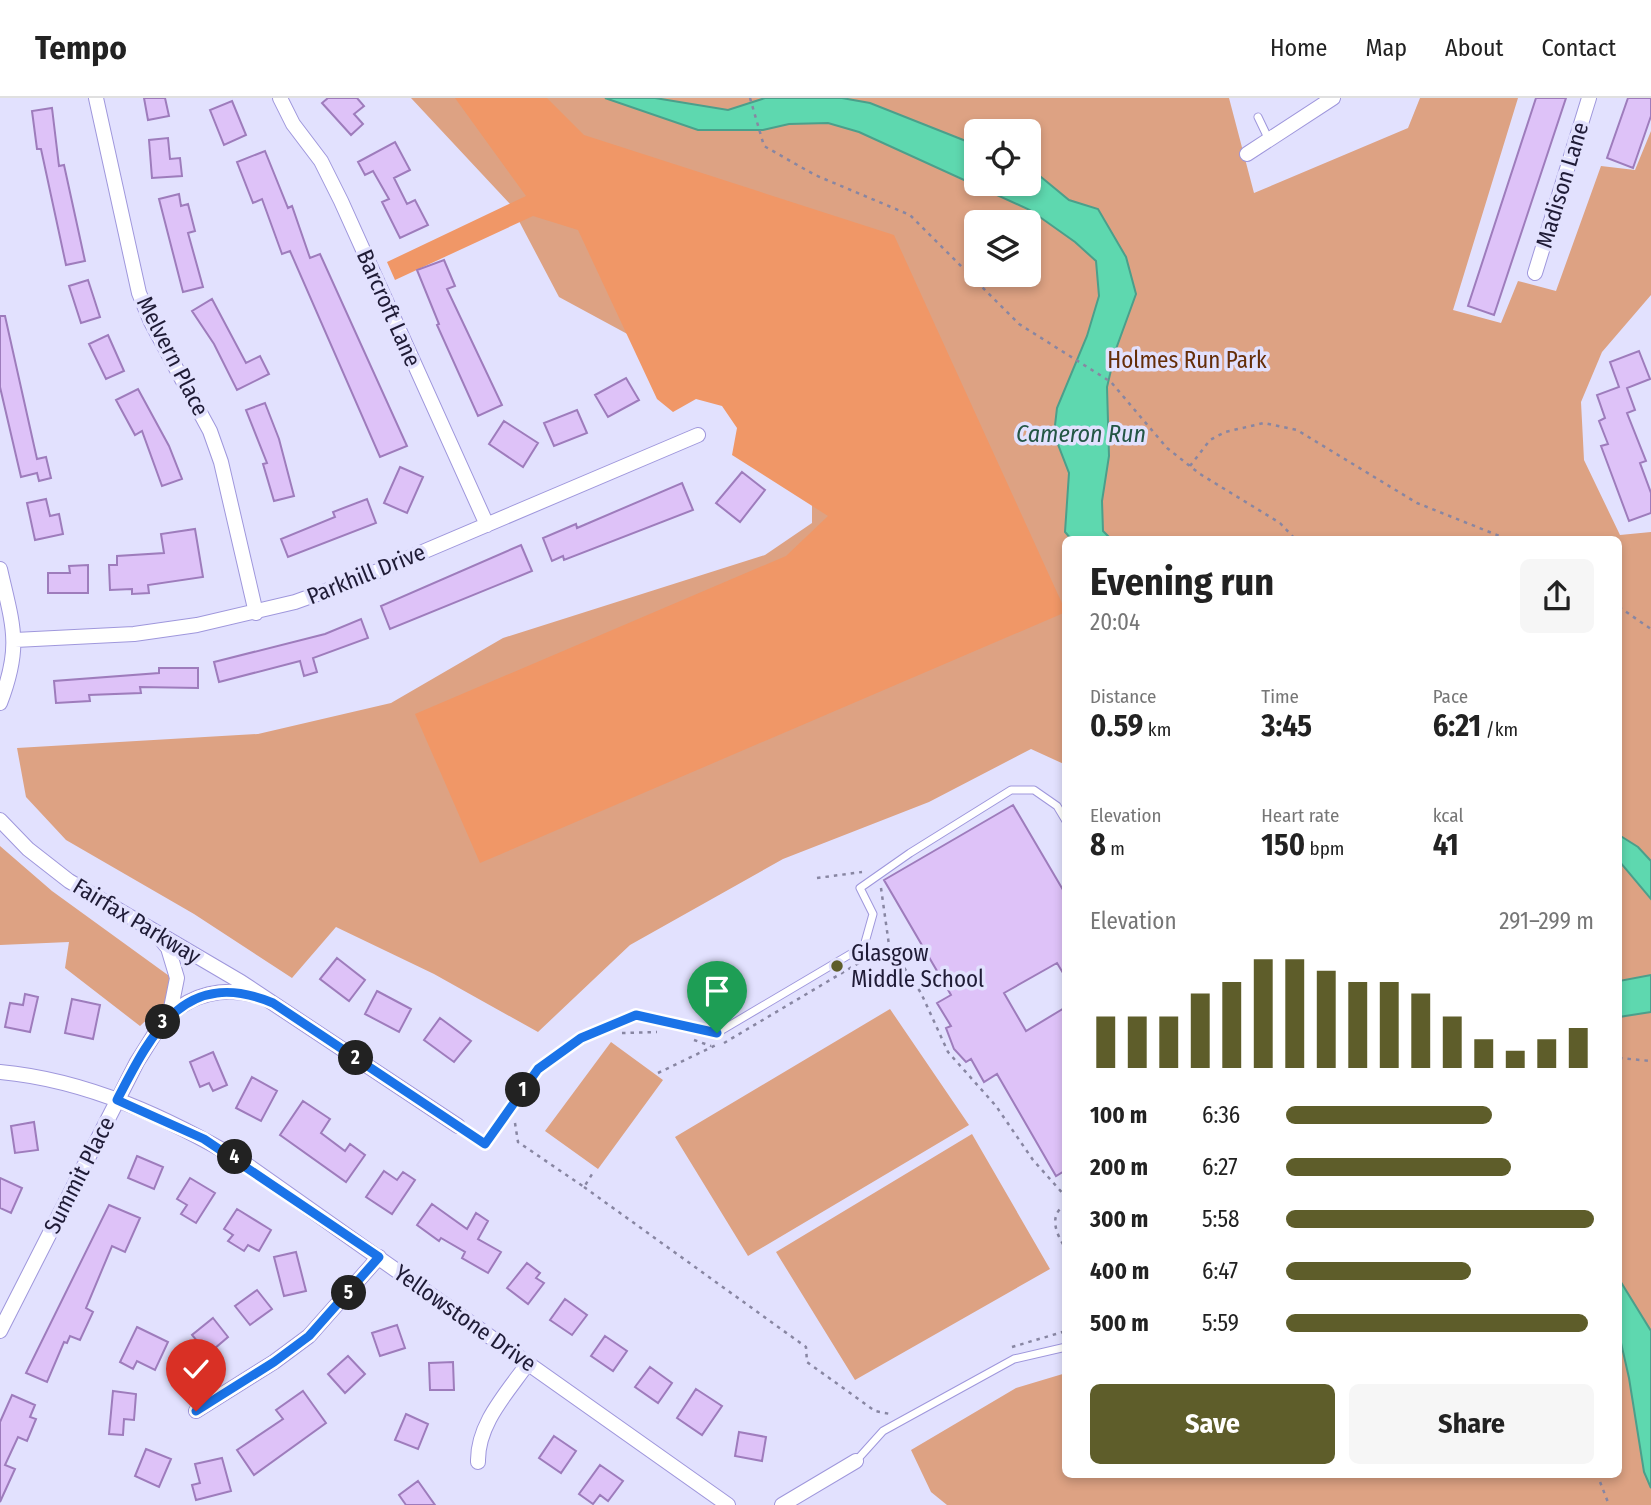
<!DOCTYPE html>
<meta charset="utf-8">
<style>
body{margin:0;font-family:"Fira Sans Condensed",sans-serif;background:#f6f6f6;color:#222;height:100vh;display:flex;flex-direction:column;font-size:26px;white-space:nowrap}
*{box-sizing:border-box;margin:0}
p{font-size:23px;color:#767676}
.icon{flex:none;width:38px;height:38px;fill:none;stroke:currentColor;stroke-width:2;stroke-linecap:round;stroke-linejoin:round}
.map{position:relative;flex:1;overflow:hidden}
.panel{position:absolute;left:1062px;top:438px;width:560px;height:942px;display:flex;flex-direction:column;background:#fff;border-radius:10px;box-shadow:0 4px 10px #0003}
.panel>*{flex:none}
.buttons{position:absolute;left:964px;top:21px;display:grid;gap:14px}
.buttons a{display:grid;place-items:center;width:77px;height:77px;border-radius:10px;background:#fff;box-shadow:0 4px 10px #0003;font-size:35px}
.pin{position:absolute;display:grid;place-items:center;width:60px;height:60px;color:#fff;margin:-72px -30px;border-radius:50% 50% 50% 0;rotate:-45deg;box-shadow:0 0 7px #0007}
.pin .icon{rotate:45deg}
.km{position:absolute;width:35px;height:35px;margin:-18px;border-radius:50%;background:#222;color:#fff;font-size:19px;line-height:35px;text-align:center}
.round{display:grid;place-items:center;flex:none;width:74px;height:74px;border-radius:10px;background:#f6f6f6}
.headline{display:flex;align-items:center;justify-content:space-between;height:119px;padding:0 28px}
h1{font-size:38px;font-weight:700;line-height:52px}
.metrics{display:grid;grid-template-columns:repeat(3,1fr);gap:10px;height:119px;padding:7px 28px}
.metrics div{display:grid;align-content:center}
.metrics b{font-size:30px;font-weight:700}
.metrics small{font-size:19px;font-weight:400}
.metrics p{font-size:19px}
.chart{height:196px;padding:14px 28px}
.chart p{display:flex;justify-content:space-between}
.chart svg{width:100%;height:126px;margin-top:7px;stroke:#5e5d2a;stroke-width:6}
.action{display:flex;gap:14px;margin-top:auto;padding:14px 28px}
.action a{flex:1;height:80px;border-radius:10px;background:#5e5d2a;color:#fff;font-size:28px;font-weight:700;line-height:80px;text-align:center}
.action a+a{background:#f6f6f6;color:#222}
ul{padding:0 28px;list-style:none;font-size:23px}
li{display:grid;grid-template-columns:112px 84px 1fr;align-items:center;height:52px}
li i{height:18px;border-radius:9px;background:#5e5d2a}
header{display:flex;align-items:center;gap:42px;box-sizing:border-box;height:98px;padding:0 35px;background:#fff;border-bottom:2px solid #e0e0e0}
header strong{font-size:33px}
nav{display:flex;gap:38px;margin-inline-start:auto;font-size:24px}
.map>svg:first-child{display:block}
.green{fill:#dda283;fill-rule:evenodd}
.forest{fill:#f09767}
.water{fill:#5ed8af;stroke:#4b9f8b;stroke-width:2}
.building{fill:#dec2f8;stroke:#9e7cbc;stroke-width:2}
.lines{fill:none;stroke-linecap:round;stroke-linejoin:round}
.service-casing{stroke:#9f97dc;stroke-width:9}
.minor-casing{stroke:#9f97dc;stroke-width:16}
.path{stroke:#8886a2;stroke-width:2.5;stroke-dasharray:3.5 5;stroke-linecap:butt}
.service{stroke:#fff;stroke-width:7}
.minor{stroke:#fff;stroke-width:14}
.route-casing{stroke:#fff;stroke-width:14}
.route{stroke:#1a73e8;stroke-width:9}
.poi-dot{fill:#5e5d2a;stroke:#e2e1fe;stroke-width:2.5}
.labels{text-anchor:middle;stroke-width:7;stroke-linejoin:round;paint-order:stroke}
.street-label{font-size:23px;fill:#1f1b36;stroke:#e2e1fe}
.park-label{font-size:23px;fill:#652d08;stroke:#e2e1fe}
.poi-label{font-size:23px;fill:#1f1b36;stroke:#e2e1fe;text-anchor:start}
.water-label{font-size:24px;font-style:italic;fill:#235645;stroke:#e2e1fe}
</style>
<header>
<strong>Tempo</strong>
<nav><a>Home</a><a>Map</a><a>About</a><a>Contact</a></nav>
</header>
<div class="map">
<svg width="1651" height="1407" viewBox="0 0 1651 1407">
<rect width="100%" height="100%" fill="#e2e1fe"/>
<path class="green" d="M411,0h818l25,95 154,-65 12,-30h98l-65,212 48,13 17,-42 38,10 45,-125 34,4 16,-39v164l-49,57 -21,50 3,58 36,75 31,-3v973h-704l-16,-13 -20,-42 105,-62 50,-15v101h553v-935h-553v226l-35,-16 -102,53 -146,57 -153,86 -92,87 -104,-58 -98,-47 -44,51 -98,-64 -128,-74 -40,-43 -9,-49 241,-14 133,-31 112,-65 262,-83 47,-32v-38l-144,-129 -109,-59 -49,-93zM976,33h53v53h-53zM976,124h53v53h-53z
M0,748l52,45 131,95 -43,40 -75,-58 4,-26 -69,3z
M890,911l79,116 -221,131 -73,-119z
M611,944l52,38 -65,89 -53,-38z
M972,1036l78,135 -195,111 -79,-128z"/>
<path class="forest" d="M455,0h92l37,37 310,100 172,377 -586,251 -65,-149 371,-158 42,-40 -96,-61 5,-27 -15,-22 -26,-7 -23,13 -16,-13 -79,-169 -45,-14 -138,64 -8,-18 139,-66z"/>
<path class="water" d="M605,0h50l73,12 37,-12h77l28,5 106,42v39h53v-17l40,33 29,9 28,48 10,37 -20,55 -9,38 2,69 -7,45 1,30 8,8h-40l-6,-7 4,-59 -15,-39 3,-26 30,-72 12,-40 -3,-35 -21,-19 -45,-32 -171,-78 -31,-9 -39,1 -26,6h-65z
M1619,737l19,12 13,14v38l-32,-38z
M1651,877v37l-32,5v-36z
M1619,1181l32,52v157l-7,-16 -15,-94 -10,-44z"/>
<path class="building" d="M144,0h21l4,18 -21,4z
M328,0h29l7,8 -10,8 9,10 -12,11 -29,-32z
M1536,0h30l-72,217 -26,-9z
M1628,0h23v18l-18,52 -26,-10z
M232,3l14,34 -22,10 -14,-35z
M52,10l7,58 5,-1 21,96 -19,4 -25,-116h-4l-5,-38z
M168,40l2,21 10,-1 2,18 -30,2 -3,-38z
M395,44l15,28 -16,8 13,26 8,-4 13,25 -28,13 -18,-36 7,-3 -16,-28 -8,4 -7,-13z
M265,53l23,57 4,-2 18,52 10,-4 87,192 -27,11 -90,-206 -8,3 -20,-55 -9,4 -16,-41z
M179,96l2,12 7,-2 7,27 -7,2 15,54 -20,5 -24,-93z
M444,162l11,26 -8,3 55,116 -24,11 -41,-91 2,-1 -22,-54z
M88,182l12,37 -19,6 -12,-37z
M212,201l34,64 14,-7 9,18 -32,16 -23,-46 -22,-33z
M0,218h5l32,143 9,-2 5,21 -12,3 -2,-8 -16,4 -21,-90z
M108,237l16,36 -18,8 -17,-35z
M1639,253l11,28 -23,9 8,22 -8,3 19,48 -6,2 11,30v20l-22,8 -28,-75 7,-2 -9,-23 6,-3 -8,-23 22,-8 -9,-25z
M626,280l13,22 -31,17 -13,-22z
M138,291l31,57 13,33 -20,7 -20,-55 -7,4 -19,-35z
M265,305l14,36 15,57 -20,5 -11,-37 4,-1 -21,-53z
M577,312l10,23 -33,13 -10,-23z
M504,323l34,22 -15,24 -34,-23z
M400,369l23,10 -16,36 -23,-10z
M742,374l23,18 -25,32 -24,-19z
M682,385l11,27 -129,50 -1,-4 -11,5 -9,-23 33,-14 1,4z
M46,401l4,17 9,-2 4,20 -28,6 -8,-37z
M367,401l9,24 -88,34 -7,-18 54,-22 -2,-5z
M195,431l8,48 -55,8 1,8 -17,1v-5l-22,1 -1,-25h8v-9l47,-3 -3,-19z
M521,447l11,26 -142,58 -9,-23z
M88,467v28h-40v-20h22l-1,-7z
M361,521l7,19 -55,20 4,14 -13,4 -4,-15 -81,21 -5,-20 111,-28z
M159,570h39v20l-58,-1 1,6 -52,2 1,6 -34,2 -2,-22 105,-8z
M1013,707l53,90v83l-9,-15 -53,30 22,38 40,-24v163l-10,6 -59,-102 -13,8 -13,-23 -5,3 -12,-13 -8,-21 5,-2 -14,-23 14,-8 -67,-115z
M337,860l28,22 -16,21 -29,-22z
M377,893l34,18 -12,23 -34,-18z
M25,896l13,3 -8,35 -25,-5 5,-24 13,2z
M72,901l28,6 -7,34 -28,-6z
M440,920l31,23 -17,21 -30,-22z
M213,954l14,33 -14,6 -4,-8 -9,4 -10,-25z
M252,979l25,14 -16,30 -25,-13z
M303,1003l27,18 -9,14 24,18 5,-7 15,11 -19,27 -66,-47z
M34,1024l4,28 -23,3 -4,-27z
M137,1058l26,11 -9,22 -26,-11z
M384,1073l13,9 6,-8 12,8 -23,34 -26,-17z
M0,1080l22,10 -11,25 -11,-5z
M190,1080l25,15 -19,30 -15,-9 6,-9 -10,-6z
M432,1106l35,25 9,-16 12,8 -10,18 23,13 -13,21 -26,-15 3,-6 -24,-14 -2,3 -22,-16z
M109,1107l31,13 -15,34 -13,-6 -26,62 7,4 -13,28 -10,-4 -3,7 -3,-1 -17,40 -21,-9z
M237,1111l34,21 -12,21 -11,-6 -4,6 -16,-10 5,-6 -9,-6z
M296,1154l10,39 -22,5 -10,-39z
M527,1165l13,10 -4,5 8,5 -16,21 -21,-16z
M257,1192l15,19 -22,16 -15,-19z
M565,1201l22,16 -15,20 -22,-15z
M213,1220l15,19 -20,17 -16,-19z
M397,1227l8,23 -25,8 -8,-23z
M137,1229l31,15 -13,28 -18,-9 -4,8 -13,-7z
M605,1238l22,15 -14,20 -22,-15z
M348,1258l17,18 -20,19 -17,-19z
M453,1264l1,28h-24l-1,-27z
M650,1269l22,16 -14,20 -23,-16z
M696,1291l26,17 -20,29 -25,-17z
M113,1293l23,3 -2,26 -10,-1 -1,16 -14,-1z
M303,1293l23,32 -72,52 -17,-25 46,-31 -7,-9z
M12,1297l23,10 -5,12 6,2 -9,22 -9,-4 -13,28 10,4 -15,33v-80z
M406,1316l22,10 -10,25 -23,-9z
M739,1334l27,5 -4,24 -27,-5z
M554,1338l22,15 -15,22 -22,-15z
M146,1351l25,10 -12,28 -24,-11z
M222,1360l9,33 -35,9 -4,-15 8,-2 -5,-19z
M600,1367l23,16 -15,20 -8,-6 -7,9 -14,-10z
M418,1383l17,24h-29l-7,-10z"/>
<g class="lines">
<g class="service-casing">
<path id="service" d="M1258,19l11,23
M458,1028l27,18 53,-75 43,-31 55,-23 81,18 147,-87 9,-32 -13,-26 50,-35 101,-63h23l23,16 9,15
M856,1363l27,-30 131,-72 52,-12"/>
</g>
<g class="minor-casing">
<path id="minor" d="M96,0l43,195 12,29 59,109 11,31 35,151
M280,0l13,26 28,37 20,40 146,324
M1247,56l86,-56
M1535,175l54,-175
M0,471c13,57 22,77 0,134
M15,542l119,-6 63,-9 98,-23 64,-23 339,-144
M0,722l28,29 41,32 172,101 217,144
M169,918c23,-22 54,-29 85,-21
M0,974c87,8 169,46 243,90l485,343
M0,1233l137,-269 34,-54 6,-30 -9,-30 -9,-11
M196,1313l78,-49 35,-26 70,-79
M478,1364c-1,-38 29,-69 50,-99
M782,1407l74,-44"/>
</g>
<path class="path" d="M750,0l14,48 51,29 95,40 109,109 92,58 56,66 33,26 80,49 15,16
M1190,368l20,-26 15,-8 39,-9 33,7 120,73 90,36
M1619,509l32,22
M817,780l45,-6
M881,790l8,57 32,48 27,59 48,54 37,54 33,37
M622,935l35,-1
M694,942l17,6
M724,945l165,-98
M1619,960l32,3
M658,975l60,-29
M515,1025l3,19 66,45 10,-16
M584,1089l222,160 1,15 68,49 15,3
M1066,1106c-19,12 -9,31 0,45
M1012,1249l54,-16
M1597,1376l12,31"/>
<use href="#service" class="service"/>
<use href="#minor" class="minor"/>
</g>
<g class="lines">
<g class="route-casing">
<path id="route" d="M196,1313l78,-49 35,-26 70,-79 -175,-118 -87,-39c35,-68 68,-134 156,-97l212,141 53,-75 43,-31 55,-23 81,18"/>
</g>
<use href="#route" class="route"/>
</g>
<circle class="poi-dot" cx="837" cy="868" r="7"/>
<g class="labels">
<g class="street-label">
<text transform="translate(1562 87) rotate(-73)" y="8">Madison Lane</text>
<text transform="translate(389 210) rotate(66)" y="8">Barcroft Lane</text>
<text transform="translate(173 258) rotate(63)" y="8">Melvern Place</text>
<text transform="translate(366 476) rotate(-22)" y="8">Parkhill Drive</text>
<text transform="translate(137 823) rotate(31)" y="8">Fairfax Parkway</text>
<text transform="translate(79 1077) rotate(-63)" y="8">Summit Place</text>
<text transform="translate(465 1220) rotate(35)" y="8">Yellowstone Drive</text>
</g>
<g class="park-label">
<text x="1187" y="270">Holmes Run Park</text>
</g>
<g class="poi-label">
<text x="851" y="863">Glasgow<tspan x="851" dy="26">Middle School</tspan></text>
</g>
<g class="water-label">
<text x="1081" y="344">Cameron Run</text>
</g>
</g>
</svg>
<div class="buttons">
<a><svg class="icon" aria-label="locate" viewBox="0 0 24 24"><circle cx="12" cy="12" r="6"/><path d="M12 2v4M12 18v4M2 12h4M18 12h4"/></svg></a>
<a><svg class="icon" aria-label="layers" viewBox="0 0 24 24"><path d="M12 4l9 5-9 5-9-5zM3 14l9 5 9-5"/></svg></a>
</div>
<div class="pin" style="left:717px;top:935px;background:#1e9e55"><svg class="icon" aria-label="arrive" viewBox="0 0 24 24"><path d="M6 21V4h12l-3 4 3 4H6"/></svg></div>
<div class="pin" style="left:196px;top:1313px;background:#d93025"><svg class="icon" aria-label="check" viewBox="0 0 24 24"><path d="M5 12l5 5 9-10"/></svg></div>
<b class="km" style="left:523px;top:992px">1</b>
<b class="km" style="left:356px;top:960px">2</b>
<b class="km" style="left:163px;top:924px">3</b>
<b class="km" style="left:235px;top:1059px">4</b>
<b class="km" style="left:349px;top:1195px">5</b>
<section class="panel">
<div class="headline"><div><h1>Evening run</h1><p>20:04</p></div><a class="round"><svg class="icon" aria-label="share" viewBox="0 0 24 24"><path d="M12 15V3M7 8l5-5 5 5M5 13v7h14v-7"/></svg></a></div>
<div class="metrics">
<div><p>Distance</p><b>0.59<small> km</small></b></div>
<div><p>Time</p><b>3:45</b></div>
<div><p>Pace</p><b>6:21<small> /km</small></b></div>
</div>
<div class="metrics">
<div><p>Elevation</p><b>8<small> m</small></b></div>
<div><p>Heart rate</p><b>150<small> bpm</small></b></div>
<div><p>kcal</p><b>41</b></div>
</div>
<div class="chart"><p><span>Elevation</span>291–299 m</p>
<svg viewBox="0 0 160 44" preserveAspectRatio="none"><path d="M5 44V26M15 44V26M25 44V26M35 44V18M45 44V14M55 44V6M65 44V6M75 44V10M85 44V14M95 44V14M105 44V18M115 44V26M125 44V34M135 44V38M145 44V34M155 44V30"/></svg>
</div>
<ul>
<li><b>100 m</b>6:36<i style="width:67%"></i></li>
<li><b>200 m</b>6:27<i style="width:73%"></i></li>
<li><b>300 m</b>5:58<i style="width:100%"></i></li>
<li><b>400 m</b>6:47<i style="width:60%"></i></li>
<li><b>500 m</b>5:59<i style="width:98%"></i></li>
</ul>
<div class="action"><a>Save</a><a>Share</a></div>
</section>
</div>
